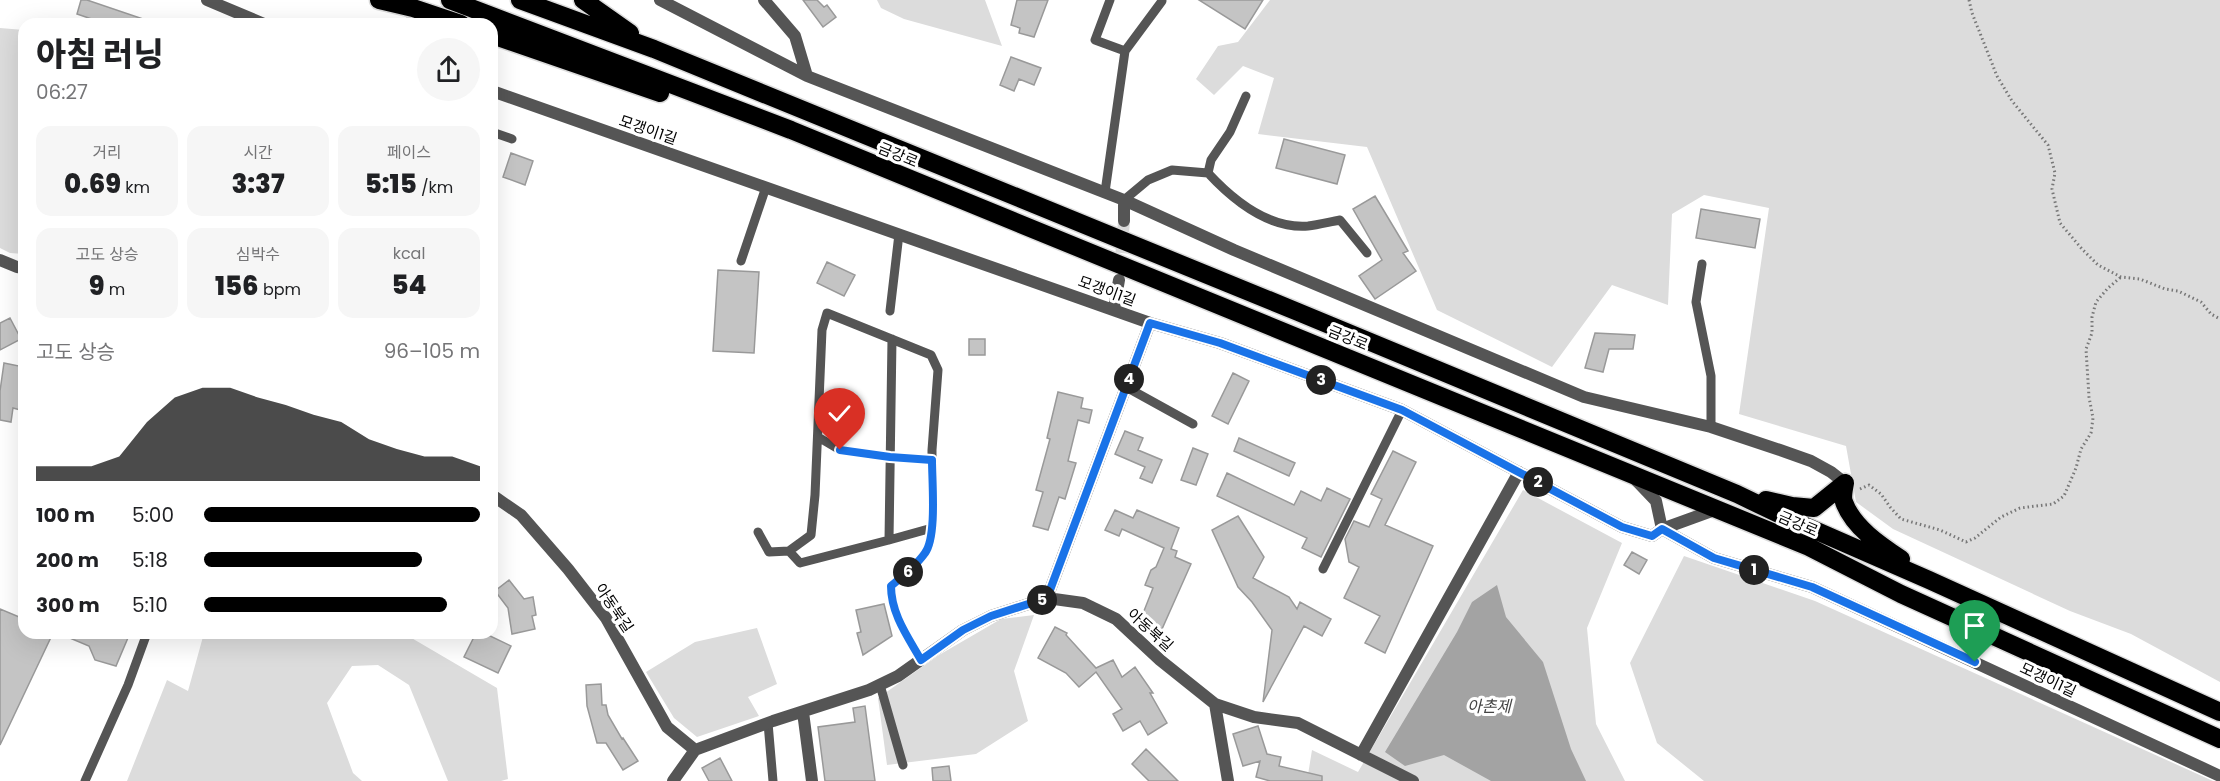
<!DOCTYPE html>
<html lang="ko">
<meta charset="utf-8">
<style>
body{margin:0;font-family:Poppins,"Noto Sans KR",sans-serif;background:#f6f6f6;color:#202124;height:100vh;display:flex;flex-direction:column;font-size:22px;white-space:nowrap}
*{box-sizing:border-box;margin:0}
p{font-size:20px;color:#757577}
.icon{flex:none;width:33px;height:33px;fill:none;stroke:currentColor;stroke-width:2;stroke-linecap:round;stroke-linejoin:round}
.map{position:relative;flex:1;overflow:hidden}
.panel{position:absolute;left:18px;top:18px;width:480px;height:621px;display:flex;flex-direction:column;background:#fff;border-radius:18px;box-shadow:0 6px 24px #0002}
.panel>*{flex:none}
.pin{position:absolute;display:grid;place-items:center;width:51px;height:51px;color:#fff;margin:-62px -26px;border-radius:50% 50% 50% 0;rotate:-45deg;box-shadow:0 0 6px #0007}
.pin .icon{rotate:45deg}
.km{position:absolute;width:30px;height:30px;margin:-15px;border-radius:50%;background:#222;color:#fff;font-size:16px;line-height:30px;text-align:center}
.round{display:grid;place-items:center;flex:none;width:63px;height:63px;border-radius:32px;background:#f6f6f6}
.headline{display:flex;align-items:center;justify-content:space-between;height:102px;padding:0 18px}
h1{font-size:33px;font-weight:800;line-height:45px}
.figures{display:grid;grid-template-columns:repeat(3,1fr);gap:9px;height:102px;padding:6px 18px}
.figures div{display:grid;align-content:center;border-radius:15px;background:#f6f6f6;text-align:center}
.figures b{font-size:26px;font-weight:800}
.figures small{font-size:16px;font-weight:400}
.figures p{font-size:16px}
.chart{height:168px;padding:12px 18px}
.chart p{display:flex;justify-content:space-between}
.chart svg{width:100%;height:108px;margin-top:6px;fill:#000;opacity:.7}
ul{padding:0 18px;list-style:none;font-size:20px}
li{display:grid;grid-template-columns:96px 72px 1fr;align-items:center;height:45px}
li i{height:15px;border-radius:8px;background:#000}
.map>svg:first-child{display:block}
.green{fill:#dcdcdc}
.water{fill:#a3a3a3}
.building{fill:#c4c4c4;stroke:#999;stroke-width:1.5}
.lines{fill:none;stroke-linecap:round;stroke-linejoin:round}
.street-tunnel{stroke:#d9d9d9;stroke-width:12;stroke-dasharray:12 6;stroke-linecap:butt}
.highway-casing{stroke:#dbdbdb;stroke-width:21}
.path{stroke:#777;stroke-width:3;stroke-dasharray:1.5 3;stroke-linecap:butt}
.lane{stroke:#555;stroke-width:9}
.street{stroke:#555;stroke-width:12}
.highway{stroke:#000;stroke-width:18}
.route-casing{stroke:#fff;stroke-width:12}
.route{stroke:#1a73e8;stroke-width:8}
.labels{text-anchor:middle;stroke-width:6;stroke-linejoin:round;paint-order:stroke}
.street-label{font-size:15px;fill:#000;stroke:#fff}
.water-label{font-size:16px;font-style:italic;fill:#444;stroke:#fff}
</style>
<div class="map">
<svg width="2220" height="781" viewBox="0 0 2220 781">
<rect width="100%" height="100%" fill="#fff"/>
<path class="green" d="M877,0h108l17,46 -98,-27 -23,-11z
M1270,0h950v682l-89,-48 -61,-23 -177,-82 -37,-27 -10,-56 -107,-32 30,-206 -65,-13 -32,19 -4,91 -56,-20 -60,82 -115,-57 -70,-163 -109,-13 16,-56 -31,-12 -29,29 -18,-16 22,-33 20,-4z
M0,28l24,2v224l-14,-1 -10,-5z
M1523,490l99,53 -35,85 9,96 29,57h-318l5,-31 46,22z
M1684,556l131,45 398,180h-509l-47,-38 -27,-80z
M1034,615l-20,56 14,50 -52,33 -89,11 -9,-67 61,-43 62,-36z
M757,628l20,56 -29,13 11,19 -62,21 -23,-19 -28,-46 49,-30z
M204,633h199l94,55 11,91 -7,2h-53l-39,-96 -31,-20 -26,1 -25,37 26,70 9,8h-235l40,-101 21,11z"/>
<path class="water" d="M1497,585l9,32 37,45 28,87 15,32h-95l-47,-26 -39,11 -20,-14 72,-120 15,-30z"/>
<path class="building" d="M81,0h6l65,22v2h-46l-29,-10z
M803,0h14l7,7 3,-2 9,12 -13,10z
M1017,0h31l-14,37 -15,-4 1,-5 -9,-3z
M1199,0h64l-18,29z
M1011,57l30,11 -7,17 -15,-6 -5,12 -14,-6z
M1284,139l61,16 -8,29 -61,-16z
M511,153l22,8 -8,24 -22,-8z
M1375,196l33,55 -5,2 13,18 -41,28 -16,-23 23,-16 -29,-51z
M1701,209l59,10 -5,29 -59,-10z
M827,262l28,13 -11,21 -27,-13z
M718,270l41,2 -5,81 -41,-2z
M10,318l11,21 -21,11v-27z
M1595,333l40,2 -2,14h-24l-6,23 -18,-4z
M969,339h16v16h-16z
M4,363l20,4v44l-11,-3 -2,14 -11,-2v-29z
M1233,373l16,8 -21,43 -16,-8z
M1058,392l25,6 -2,10 11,2 -3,13 -11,-3 -10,41 8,2 -11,36 -6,-2 -11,33 -15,-4 10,-34 -7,-2 14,-51 -3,-1z
M1125,431l18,7 -5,12 24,10 -10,23 -12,-5 5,-11 -30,-13z
M1239,438l56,25 -6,13 -55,-25z
M1193,448l15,6 -12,31 -15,-5z
M1393,451l23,11 -31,63 48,21 -48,107 -20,-10 15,-27 -36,-18 15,-31 -10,-5 -4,-23 9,-18 15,6 13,-28 -11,-5z
M1227,473l67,32 7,-14 20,10 6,-13 23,11 -29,58 -19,-9 5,-10 -90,-42z
M1115,510l18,8 4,-8 42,18 -8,21 6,2 -2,6 16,7 -29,65 -22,-8 13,-33 -8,-3 6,-15 5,-3 8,-19 -42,-19 -3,7 -14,-6z
M1238,516l26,41 -11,21 36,19 8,12 3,-7 31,17 -9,17 -18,-10 -41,76 9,-72 -20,-28 -14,-15 -26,-57z
M1632,552l15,8 -8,14 -15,-9z
M509,580l15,19 9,-2 3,18 -4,1 3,13 -23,5 -4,-26 -13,-17z
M884,604l8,32 -29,19 -6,-22 4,-1 -5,-22z
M0,609l24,10v14h29l-53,112z
M1055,627l12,6 -1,2 30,33 17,-8 9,17 13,-10 18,26h-3l17,30 -19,12 -8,-14 -17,10 -10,-17 9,-5 -26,-37 -17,15 -13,-14 -28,-15z
M58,633h72l-14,33 -21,-6 -6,-14z
M476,633h8l27,13 -13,27 -34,-16z
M601,684l1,21h4l2,10 14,24 1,-1 15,23 -15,9 -17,-27h-9l-10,-37 -1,-21z
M865,706l10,75h-50l-7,-54 37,-5 -2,-14z
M1258,726l9,28 14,3 -2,9 43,10v5h-52l-14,-4 4,-16 -17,5 -10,-32z
M1146,749l32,32h-29l-17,-17z
M720,758l12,23h-23l-7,-13z
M949,766l2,15h-18l-1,-13z"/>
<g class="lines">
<path class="street-tunnel" d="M410,24l10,-24
M1120,271l4,-50"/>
<g class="highway-casing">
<path id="highway" d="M379,0l34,8 48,16
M450,0l341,130 1018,417 92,47 319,145
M520,0l134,49 644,263 439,182 50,24 142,62 291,132
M583,0l47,33
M492,35l168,58
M1845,483c-1,6 -3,14 -1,19 9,25 36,43 57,57
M1766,500l26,6 22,2 31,-25"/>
</g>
<path class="path" d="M1969,0l3,13 25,63 15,25 36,44 7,28 -3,16 8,34 22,26 16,16 23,12 19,2 25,10 13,2 23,11 10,12 9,5
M1860,489l9,-4 12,9 9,13 11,12 39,11 26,12 9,-4 26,-21 19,-9 33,-4 11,-8 12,-28 5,-19 10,-16 2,-15 -4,-21 -3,-48 6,-16v-16l4,-15 12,-14 13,-11"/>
<path class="lane" d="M1110,0l-15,40 30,11
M492,132l20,7
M1208,173l3,-13 19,-28 16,-36
M1105,192l20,-141 37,-50
M1124,200l24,-20 24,-10 36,3c25,27 61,56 100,53 10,-1 21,-4 32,-6l27,33
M741,261l25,-74
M1702,264l-6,38 15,74v51
M890,311l9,-77
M1126,387l67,37
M818,437l22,13 50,7 42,3
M758,532l11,20 20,-1 22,-16 4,-40 7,-165 5,-17 104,42 7,15 -6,80v78l-43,12
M789,551l11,12 89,-23 3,-201
M1323,569l79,-159
M921,660c-13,-23 -30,-46 -30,-74l23,-20 13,-15 5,-23
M880,685l23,80
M768,723l5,58
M85,781l43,-96 19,-52"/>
<path class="street" d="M207,0l57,24
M660,0l147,76 317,124 110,50 350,147 127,30 69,23 31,11 20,11 14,11
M764,0l31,36 12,40
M492,91l658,232 70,20 182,67 220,117 30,9 10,-7 55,-20
M1124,200v21
M0,260l17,7 7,1
M1114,309l5,-29
M1635,479l21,22 6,28
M492,495l29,20 47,54 38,49 61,109 28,23
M1662,529l52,29 98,29 408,189
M1047,598l103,-275
M1215,704l13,77
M803,712l9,69
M1361,755l158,-283
M673,781l22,-31 78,-29 96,-31 29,-14 65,-46 28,-14 56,-18 36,5 33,16 44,41 55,44 39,13 44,6 115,58"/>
<use href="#highway" class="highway"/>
</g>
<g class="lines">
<g class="route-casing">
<path id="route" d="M840,450l50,7 42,3c0,22 5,77 -7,93 -9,13 -22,23 -34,33 0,28 17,51 30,74l42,-30 28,-14 56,-18 103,-275 70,20 182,67 220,117 30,9 10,-7 52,29 98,29 163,75"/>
</g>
<use href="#route" class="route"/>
</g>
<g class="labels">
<g class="street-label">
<text transform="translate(648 130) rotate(19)" y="5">모갱이1길</text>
<text transform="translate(898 155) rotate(22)" y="5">금강로</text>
<text transform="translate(1107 291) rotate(20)" y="5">모갱이1길</text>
<text transform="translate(1348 338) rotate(22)" y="5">금강로</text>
<text transform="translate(1798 524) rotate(23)" y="5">금강로</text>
<text transform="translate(614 608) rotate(56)" y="5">아동북길</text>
<text transform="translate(1150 630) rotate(42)" y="5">아동북길</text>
<text transform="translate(2048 680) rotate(25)" y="5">모갱이1길</text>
</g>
<g class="water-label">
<text x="1489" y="712">아촌제</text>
</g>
</g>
</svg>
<div class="pin" style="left:1975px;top:662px;background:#1e9e55"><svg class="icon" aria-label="arrive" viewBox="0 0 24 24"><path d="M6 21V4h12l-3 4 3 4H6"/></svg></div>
<div class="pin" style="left:840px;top:450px;background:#d93025"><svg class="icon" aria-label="check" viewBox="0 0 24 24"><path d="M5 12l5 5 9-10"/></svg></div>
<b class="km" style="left:1754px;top:570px">1</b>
<b class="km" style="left:1538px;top:482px">2</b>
<b class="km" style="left:1321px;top:380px">3</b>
<b class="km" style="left:1129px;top:379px">4</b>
<b class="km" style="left:1042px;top:600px">5</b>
<b class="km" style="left:908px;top:572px">6</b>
<section class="panel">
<div class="headline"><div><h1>아침 러닝</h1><p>06:27</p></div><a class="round"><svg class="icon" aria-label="share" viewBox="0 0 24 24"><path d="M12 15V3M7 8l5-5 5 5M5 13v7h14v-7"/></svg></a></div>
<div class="figures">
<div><p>거리</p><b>0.69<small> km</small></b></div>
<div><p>시간</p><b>3:37</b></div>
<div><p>페이스</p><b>5:15<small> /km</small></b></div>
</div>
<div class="figures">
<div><p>고도 상승</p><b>9<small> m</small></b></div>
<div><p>심박수</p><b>156<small> bpm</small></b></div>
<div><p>kcal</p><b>54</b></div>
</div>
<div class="chart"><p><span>고도 상승</span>96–105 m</p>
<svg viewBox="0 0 160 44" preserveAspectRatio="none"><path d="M0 44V38L10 38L20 38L30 34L40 20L50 10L60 6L70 6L80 10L90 13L100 17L110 20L120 27L130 31L140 34L150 34L160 38V44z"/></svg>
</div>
<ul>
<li><b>100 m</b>5:00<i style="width:100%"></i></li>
<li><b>200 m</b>5:18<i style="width:79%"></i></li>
<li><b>300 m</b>5:10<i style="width:88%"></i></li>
</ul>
</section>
</div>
